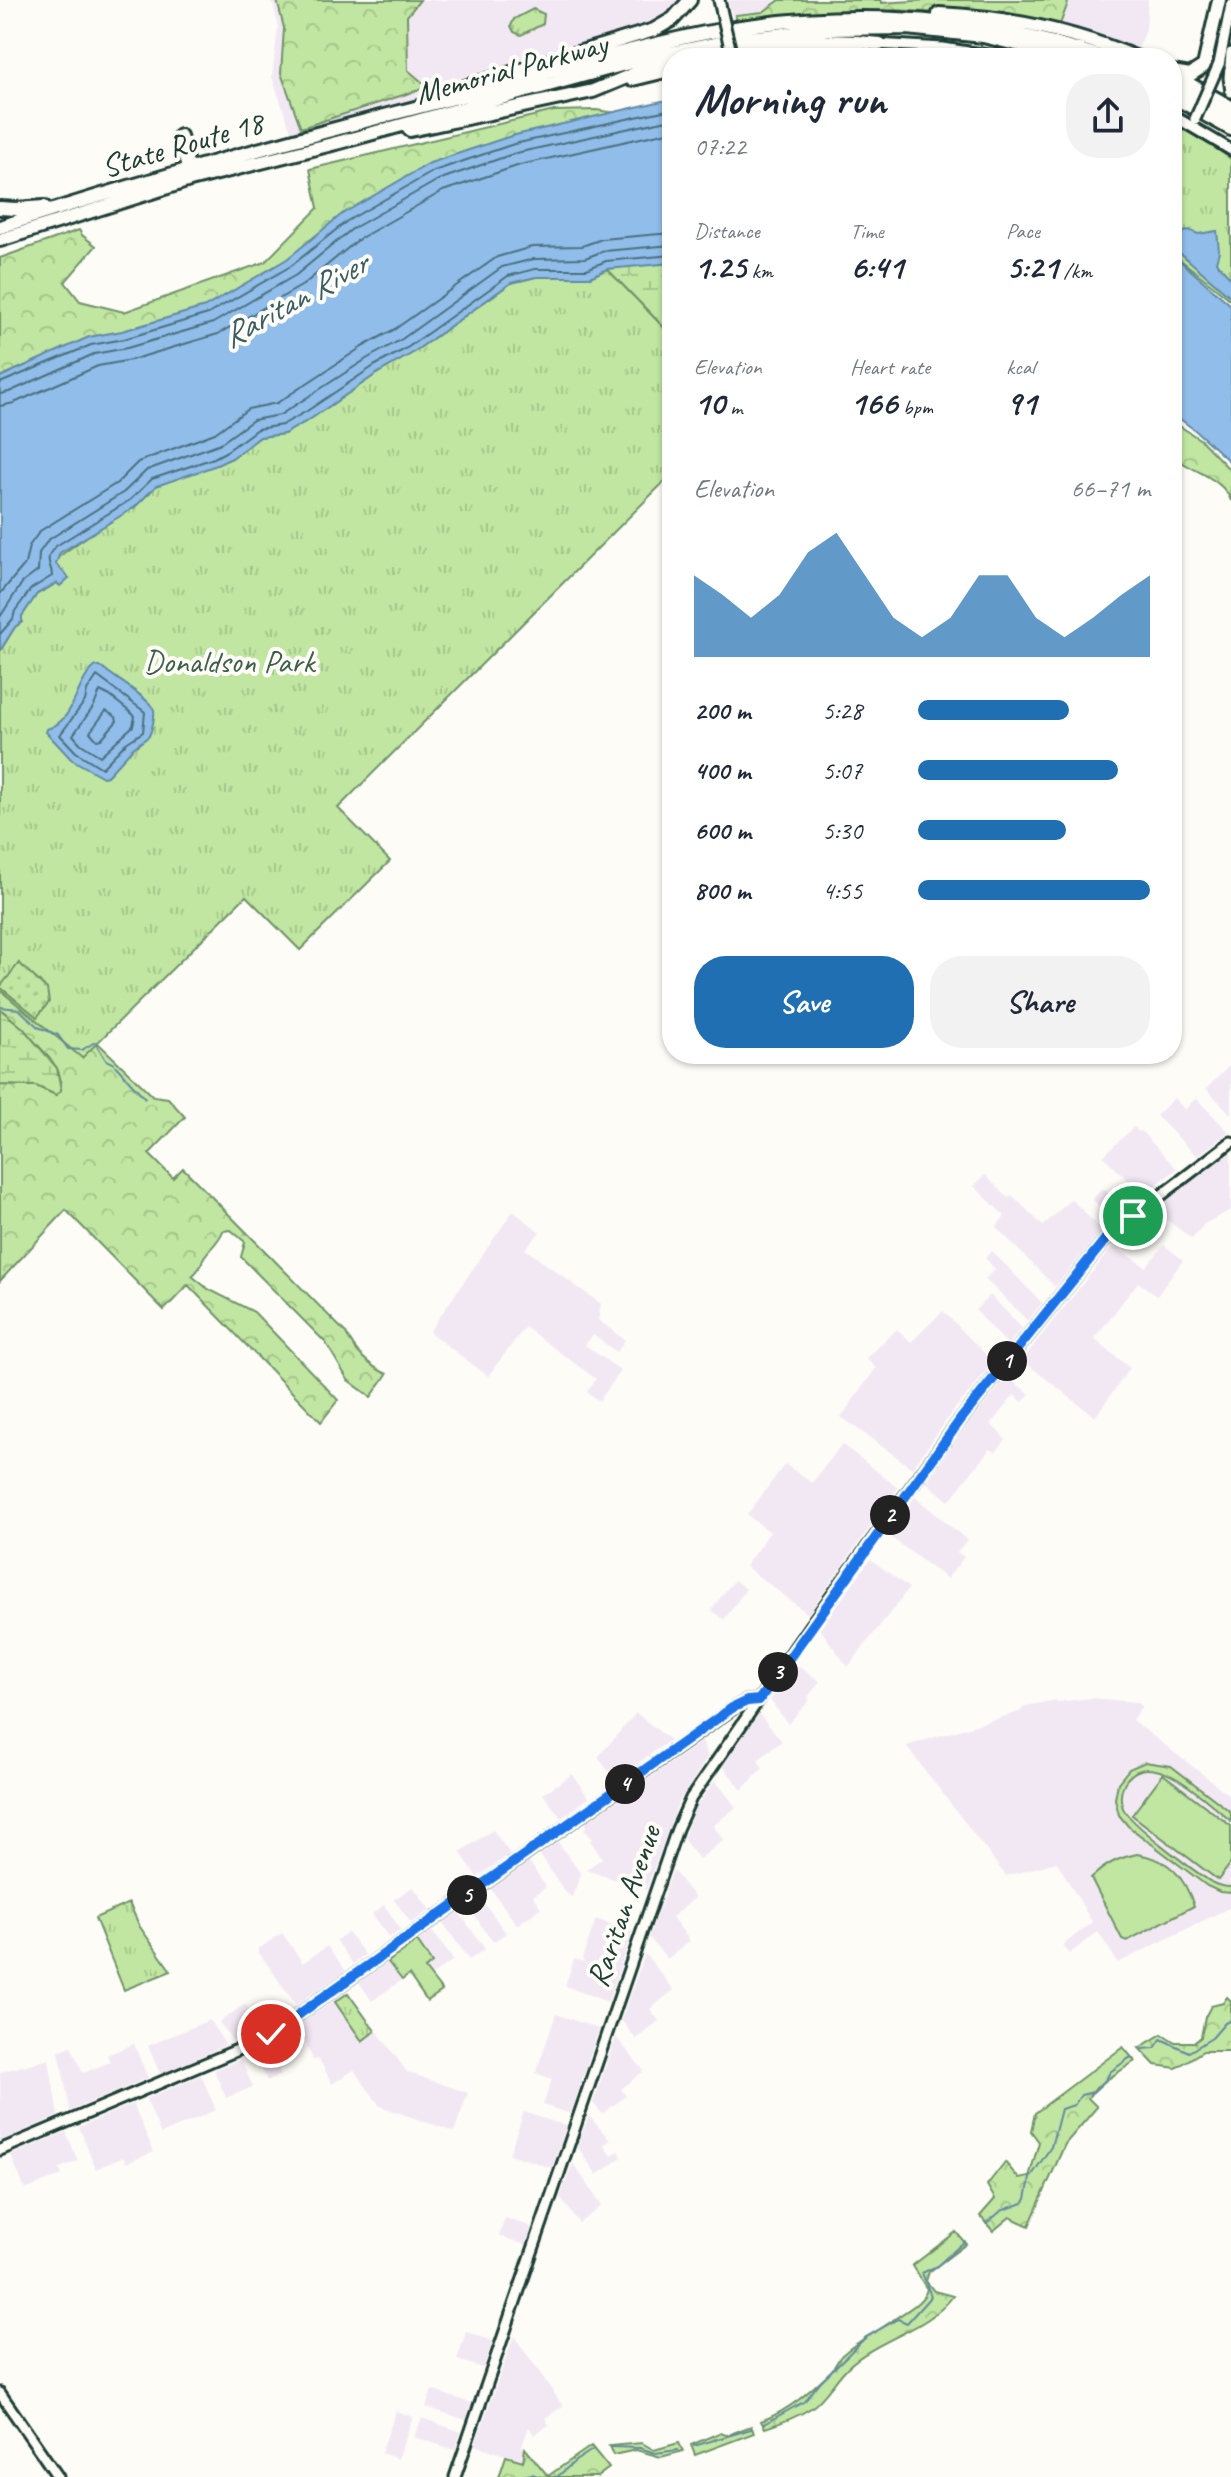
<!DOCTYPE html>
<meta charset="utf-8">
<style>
body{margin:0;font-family:Caveat,sans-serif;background:#f2f2f3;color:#1f2937;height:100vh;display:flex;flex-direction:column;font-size:30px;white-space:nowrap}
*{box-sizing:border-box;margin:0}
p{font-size:26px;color:#747a83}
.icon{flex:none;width:44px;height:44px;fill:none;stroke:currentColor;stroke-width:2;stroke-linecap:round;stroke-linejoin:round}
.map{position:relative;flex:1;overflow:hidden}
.details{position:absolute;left:662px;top:48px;width:520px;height:1016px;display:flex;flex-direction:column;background:#fff;border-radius:32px;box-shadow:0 2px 6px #0004}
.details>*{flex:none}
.pin{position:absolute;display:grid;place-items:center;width:68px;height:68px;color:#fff;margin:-34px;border:4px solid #fff;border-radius:50%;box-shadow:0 2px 8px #0007}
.km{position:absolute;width:40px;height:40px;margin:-20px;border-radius:50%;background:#222;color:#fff;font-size:22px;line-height:40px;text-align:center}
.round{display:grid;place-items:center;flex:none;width:84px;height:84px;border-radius:32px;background:#f2f2f3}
.summary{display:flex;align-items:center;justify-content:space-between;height:136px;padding:0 32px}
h1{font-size:44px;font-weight:600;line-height:60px}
.metrics{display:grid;grid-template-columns:repeat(3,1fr);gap:12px;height:136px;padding:8px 32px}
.metrics div{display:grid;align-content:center}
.metrics b{font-size:34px;font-weight:600}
.metrics small{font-size:22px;font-weight:400}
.metrics p{font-size:22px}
.chart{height:224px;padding:16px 32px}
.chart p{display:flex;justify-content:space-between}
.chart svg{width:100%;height:144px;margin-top:8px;fill:#1f6fb2;opacity:.7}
.cta{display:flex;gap:16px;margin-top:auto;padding:16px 32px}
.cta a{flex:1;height:92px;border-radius:32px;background:#1f6fb2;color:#fff;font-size:32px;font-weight:600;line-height:92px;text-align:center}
.cta a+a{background:#f2f2f3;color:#1f2937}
ul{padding:0 32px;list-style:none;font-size:26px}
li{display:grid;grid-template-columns:128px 96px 1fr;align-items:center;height:60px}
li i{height:20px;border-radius:10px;background:#1f6fb2}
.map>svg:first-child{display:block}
.built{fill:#f2e8f3}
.grass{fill:#c0e6a1;stroke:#70926a;stroke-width:2}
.forest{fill:url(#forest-crowns);stroke:#70926a;stroke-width:2}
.wetland{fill:url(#wetland-marsh);stroke:#70926a;stroke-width:2}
.park{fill:url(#park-tufts);stroke:#70926a;stroke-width:2}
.garden{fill:url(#garden-dots);stroke:#70926a;stroke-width:2}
.water{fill:#90bdea;stroke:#638aa1;stroke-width:2}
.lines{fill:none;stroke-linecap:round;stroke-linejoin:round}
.shore{stroke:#4c707d;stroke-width:2}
.stream{stroke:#638aa1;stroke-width:2}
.secondary-casing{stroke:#1f3d34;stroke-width:15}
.highway-casing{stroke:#1f3d34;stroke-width:18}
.secondary{stroke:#fdfcf7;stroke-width:9}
.highway{stroke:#fdfcf7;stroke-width:12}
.secondary-bridge-casing{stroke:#1f3d34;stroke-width:15;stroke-linecap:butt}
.secondary-bridge{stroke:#fdfcf7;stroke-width:9}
.route-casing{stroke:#fff;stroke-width:16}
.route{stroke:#1a73e8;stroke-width:10}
.labels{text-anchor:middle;stroke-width:8;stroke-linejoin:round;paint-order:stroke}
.street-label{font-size:32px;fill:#1f3d34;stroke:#fdfcf7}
.park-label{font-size:32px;fill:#3f5f4a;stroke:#fdfcf7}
.water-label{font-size:34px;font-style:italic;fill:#3b5d62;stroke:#fdfcf7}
</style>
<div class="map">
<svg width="1231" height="2477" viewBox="0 0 1231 2477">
<defs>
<pattern id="forest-crowns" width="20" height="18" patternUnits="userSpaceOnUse" patternTransform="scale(2)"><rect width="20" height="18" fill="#c0e6a1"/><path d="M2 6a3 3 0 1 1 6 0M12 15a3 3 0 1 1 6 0" fill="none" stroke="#a5c68b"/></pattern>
<pattern id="wetland-marsh" width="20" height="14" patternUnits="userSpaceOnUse" patternTransform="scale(2)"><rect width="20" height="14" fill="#c0e6a1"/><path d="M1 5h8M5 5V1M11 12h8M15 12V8" fill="none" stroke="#a5c68b"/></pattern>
<pattern id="park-tufts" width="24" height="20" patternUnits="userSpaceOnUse" patternTransform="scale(2)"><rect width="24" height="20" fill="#c0e6a1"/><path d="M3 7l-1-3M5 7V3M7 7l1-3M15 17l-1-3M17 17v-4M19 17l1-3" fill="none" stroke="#a5c68b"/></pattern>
<pattern id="garden-dots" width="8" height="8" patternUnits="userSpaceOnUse" patternTransform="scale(2)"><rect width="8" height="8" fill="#c0e6a1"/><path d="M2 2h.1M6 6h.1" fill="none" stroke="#a5c68b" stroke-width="1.8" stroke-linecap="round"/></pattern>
</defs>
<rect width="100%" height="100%" fill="#fdfcf7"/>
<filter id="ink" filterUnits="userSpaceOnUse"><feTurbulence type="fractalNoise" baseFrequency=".0125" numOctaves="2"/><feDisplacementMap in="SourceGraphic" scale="16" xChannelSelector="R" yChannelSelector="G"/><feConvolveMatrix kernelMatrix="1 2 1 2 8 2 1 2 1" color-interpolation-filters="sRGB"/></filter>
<g filter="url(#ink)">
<path class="built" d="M269,0h411l-13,14 -18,13 -27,10 -329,100 -21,-60 6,-50 -4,-20z
M728,0h420l-2,30 -8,19 -43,-17 -80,-13 -118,-7 -163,11z
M1231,1064v50l-25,-25z
M1174,1098l11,12 11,-12 33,34 -32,24 -41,-40z
M1134,1127l5,5 2,-1 36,38 -34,26 -40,-39z
M1231,1152v58l-27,14 -12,15 -38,-29z
M985,1175l23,23 4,-3 31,31 28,-27 31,31 -47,57 -59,-60 9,-11 -31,-30z
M1103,1188l21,21 -12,10 -20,-20z
M513,1211l27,21 -15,17 76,55 -3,16 27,20 -8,12 -24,-17 -8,10 36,26 -22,30 -12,-9 9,-13 -71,-52 -37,49 -59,-44z
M1164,1245l19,15 -26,36 -19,-14 -44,57 36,29 -35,49 -73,-57 91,-114 33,21z
M992,1251l50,52 -14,18 -43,-42 10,-10 -10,-11z
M990,1295l32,33 -14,17 -33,-35z
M943,1311l51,52 -39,46 -43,59 -71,-51 35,-49 -10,-10 31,-29 14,13z
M1007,1377l23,17 -7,8 -9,-7 -23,29 15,16 -10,12 -6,-3 -41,52 -23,-19 34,-48z
M842,1444l56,44 -90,126 -63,-48 25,-34 -23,-17 38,-51 27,19z
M914,1496l53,44 -10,12 7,5 -17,22 -61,-45z
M869,1558l40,30 -61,79 -29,-39z
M734,1580l12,9 -22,31 -13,-10z
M795,1664l25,17 -12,16 1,4 -21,23 -18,-24z
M1091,1698l46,4 5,4 -10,14 99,76v111l-113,56 -20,-31 -29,22 -7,-8 30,-24 -35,-60 -51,14 -99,-129 2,-2 110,-33 7,-6 30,-6 1,2z
M636,1713l34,27 -55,40 -17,-23z
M759,1714l23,27 -24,19 5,8 -21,22 -19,-24z
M702,1741l6,16 -30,46 -32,87 -60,-20 16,-12 -12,-17 2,-2 -8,-10 3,-2 -2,-4z
M572,1774l17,24 -28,20 -18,-24z
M715,1780l21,27 -23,19 11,14 -25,19 -16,-20 12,-31z
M493,1830l17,24 -33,23 -17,-25z
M558,1842l23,32 -9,23 -7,-5 -25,-37z
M529,1862l17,25 -13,9 8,12 -24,17 -26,-36z
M673,1870l22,28 -23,19 18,24 -23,18 -18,-22z
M413,1887l17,23 -19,13 -17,-24z
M480,1897l26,36 -13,9 -25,-36z
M384,1905l17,25 -12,8 -17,-24z
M459,1912l26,37 -16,11 -26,-37z
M596,1919l36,13 -24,70 -43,-16 9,-27 12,3 -4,-3z
M432,1931l21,29 -22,16 -6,-7 7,-5 -15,-22z
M348,1932l17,23 -12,9 -17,-24z
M282,1933l21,30 24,-17 19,25 -50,34 -39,-55z
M645,1954l29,36 -24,19 9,12 -23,18 -15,-19z
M388,1962l14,18 -30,21 -13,-19z
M348,1991l59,81 61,21 -14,39 -74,-26 -26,-36 -22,14 -13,-25 -6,1 -15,-35z
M245,2004l17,25 -28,13 -15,-20z
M556,2014l43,15 -29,85 -27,-9 9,-26 -16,-6z
M209,2020l17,25 -66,29 -12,-28z
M616,2037l28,34 -23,18 5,7 -24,18 -9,-11z
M134,2044l14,34 -78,33 -11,-60 12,-5 12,27 27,-11 -3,-7z
M269,2046l12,29 -14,6 -12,-28z
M49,2059l9,57 -58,25v-69z
M241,2059l12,28 -27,11 -12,-28z
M201,2075l15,35 -55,24 -15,-35z
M133,2104l21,48 -28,11 -3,-6 -27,12 -17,-42z
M524,2112l42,14 -14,42 -43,-14z
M589,2116l21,24 -6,5 7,11 7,-5 4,6 -25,18 -20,-29z
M66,2132l12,29 -19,7 3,7 -37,15 -14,-35z
M573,2163l29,43 -23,17 -19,-26z
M505,2218l27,9 -6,18 -27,-9z
M466,2332l27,9 -10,27 -26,-8z
M514,2336l49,70 -18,12 4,7 -15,10 -5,-8 -7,19 4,5 -3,10 -48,-16z
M432,2390l39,13 -5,17 -40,-13z
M396,2411l17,6 -15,42 -17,-6z
M422,2418l39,14 -6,18 -41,-13z"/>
<path class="grass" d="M1145,1762l26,4 60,46v9c-23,-18 -77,-75 -104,-42 -6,8 -8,20 -4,29 5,14 75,66 90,75 6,3 11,4 18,4v6l-11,-1 -13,-6 -79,-60 -9,-11 -4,-16 3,-16 11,-14z
M1163,1774l68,52v37l-13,17 -86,-65z
M1137,1854c33,5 47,22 57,52l-67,35 -5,-2 -31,-61c15,-14 27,-20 46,-24z
M417,1941l15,22 -7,6 17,22 -15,10 -18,-26 -7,5 -14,-18z"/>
<path class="forest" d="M277,0h143l-13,16 1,54 20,17 -127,41 -20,-55 3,-45z
M780,0h100l2,3 47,-3h140l-10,27 -44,-9 -119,-8 -159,11 -2,-6 28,-3z
M596,110l21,3 -478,234 -139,54v-143l79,-28 3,5 14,11 -31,36 15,19 44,11 141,-50 53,-54 -8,-39 244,-58z
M1172,421l29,19 30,31v30c-8,-24 -42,-30 -59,-46z
M0,987l69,56h29l55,53 15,2 17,19 -36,37 24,24 10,-10 163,165c9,19 21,32 41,41l-16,23 -23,-17 -22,-37 -85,-86 4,-15 -14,-12 -8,1c-5,13 -15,18 -20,28 -3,8 -4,11 -11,17l16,13 46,23 84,88 -17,22 -133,-137 -24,25 -98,-100 -66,71v-196l36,1 20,9 5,-5c0,-7 0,-13 -3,-19 -6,-13 -45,-53 -58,-62z
M1227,1997l4,4v50h-28l-27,17 -21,-3 -16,-17 23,-14 13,8h20l6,-5 4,-20 6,-11 12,-3z
M1123,2047l12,14 -39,26 -8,11 9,9 -32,37 -36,82 -19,-9 -17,14 -13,-15 15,-17 -8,-14 18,-23 14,17 10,-2 10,-35 -8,-11 4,-18z
M956,2232l10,12 -37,28 -3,9 8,10 19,5c-25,34 -73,42 -104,70 -14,13 -23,32 -38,42 -14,9 -30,15 -46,20l-4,-7c29,-11 48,-29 70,-50 4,-4 6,-10 10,-15 16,-15 34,-23 51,-35 11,-9 32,-18 35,-32l-15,-23z
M751,2426l3,7 -59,22 -4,-10 30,-13 7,3z
M642,2443l12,7 25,-7 4,8 -22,6 -25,-7 -23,5 -4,-9z
M591,2446l18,22 -12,9h-98l7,-21 17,5 2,-13 23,28z"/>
<path class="wetland" d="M662,262l10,1v73l-65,-67z
M0,1009l23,19 34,40 4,22 -5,5 -20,-9 -36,-1z"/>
<path class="park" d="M533,9l11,5 -1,10 -22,11 -7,-3 -3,-6 3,-7z
M1172,121l15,7 44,31v141l-59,-47z
M607,269l65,67v138l-334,334 52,53 -90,89 -54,-54 -164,162 -82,-68v-339l15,-24 7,-5v-6l15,-22 13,-7 7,-29 47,-34 31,-17 21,-21 76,-28 28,-21 24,-3 28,-16 66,-45 33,-19 100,-71 25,-6h54z
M129,1903l11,24 31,44 -47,19 -29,-72z
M348,1993l27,38 -13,10 -27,-39z"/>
<path class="garden" d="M19,963l28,26 2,13 -12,15 -37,-30z"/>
<path class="water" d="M662,101h10v162l-65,6 -17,8h-54l-25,6 -100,71 -33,19 -66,45 -28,16 -24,3 -28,21 -15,7 -61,21 -21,21 -75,46 -4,11 13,14 -9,8 -3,-3 -20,11 -15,22v6l-7,5 -15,24v-274l89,-40 33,-6 83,-24 82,-48 55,-45 88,-51 81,-27z
M1172,217l7,17 10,-4 9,4 19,-3 2,20 -3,11 15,16v19l-59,-51z
M1172,254l59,51v158l-35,-32 -24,-18z
M96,666l7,2c10,9 49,32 51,42 1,7 -2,20 -5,26l-17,13 -25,27 -4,1 -32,-18 -25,-27 1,-3c30,-9 27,-47 49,-63z"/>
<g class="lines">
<path class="shore" d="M0,383l91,-38 33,-6 84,-25 83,-48 56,-45 87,-50 80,-27 158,-35
M0,394l9,-2 85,-38 33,-6 86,-25 83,-48 56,-46 86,-49 78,-27 156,-34
M0,406l14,-3 84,-37 33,-6 87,-26 85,-49 56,-46 84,-48 77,-26 152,-34
M0,594l25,-30 4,-18 11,-15 77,-48 21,-21 77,-29 33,-24 29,-6 85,-56 33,-18 102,-72 35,-10 50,-1 20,-7 70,-6
M0,617l22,-34 16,-12 1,-18 9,-13 76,-48 23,-22 74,-27 32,-23 27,-5 88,-57 34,-19 100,-72 32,-8 51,-1 19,-7 68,-6
M0,634l13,-15 2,-8 16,-22 21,-13c0,-14 -10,-15 4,-30l74,-46 22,-21 62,-21 13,-7 30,-22 25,-4 25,-14 67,-45 33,-18 101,-72 27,-7h52l19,-8 66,-6
M97,676l48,36 -2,20 -17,11 -24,25 -26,-16 -16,-17 25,-34 2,-10z
M100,691l10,5 25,20 -2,10 -33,30 -19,-12 -8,-9 21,-29z
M106,711l10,6 1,4 -16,18 -4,1 -7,-8z"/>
<path class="stream" d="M0,1007l19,2 19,18 20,8 10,14 14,1 13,-8 11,18 7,3 32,35
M1142,2049l13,-1 6,-9 28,13 23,-14 13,-15 6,-3
M986,2224l15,-13 22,-8 3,-4 4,-21 21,-31 10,-38 13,-4 7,-10 12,-3 12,-11 5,-9 21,-15
M764,2424l41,-23 16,-20 45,-44 32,-18 9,4 24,-27 -9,-23 15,-7 28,-25
M694,2446l57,-17
M611,2447l29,1 15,5 23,-3
M516,2477l16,-3 9,3
M557,2477l17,-15 18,-12"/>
<g class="secondary-casing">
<path id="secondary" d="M719,0l4,18
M876,44l67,4 64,10
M1231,53l-2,25 2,14
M735,58l74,-10
M1219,64l12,-59
M631,81l41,-10
M1172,115l59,35
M0,2150l235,-99 36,-17 464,-327 12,-6 12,-1
M0,2393l58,84
M455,2477l222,-648 14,-31 118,-171 149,-204 151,-188 122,-93"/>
</g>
<g class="highway-casing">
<path id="highway" d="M939,14c68,3 135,17 198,44
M698,58c63,-12 118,-22 182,-14
M1172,72l18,3 14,-9 15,-66
M1178,78l53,29
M1172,86l59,32
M465,87l189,-57 19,-11 17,-19
M1172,96l59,33
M410,130l183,-39 41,-17 38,-11
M180,136l8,32
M0,208l16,1 28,-2
M0,227c150,-49 301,-90 454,-129 84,-21 166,-48 251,-65 135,-26 270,-18 400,25
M0,240l190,-60 150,-38 307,-84 92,-19 89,-10 79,-1 76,8 92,22"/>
</g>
<use href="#secondary" class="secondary"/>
<use href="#highway" class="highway"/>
<g class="secondary-bridge-casing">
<path id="secondary-bridge" d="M723,18l7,30
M1195,119l24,-55"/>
</g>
<use href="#secondary-bridge" class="secondary-bridge"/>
</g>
</g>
<g class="lines" filter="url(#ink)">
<g class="route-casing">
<path id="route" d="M271,2034l461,-326 15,-7 12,-1 202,-281 148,-184 24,-19"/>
</g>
<use href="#route" class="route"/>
</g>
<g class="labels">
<g class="street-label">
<text transform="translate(511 68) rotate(-15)" y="11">Memorial Parkway</text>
<text transform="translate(182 144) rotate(-16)" y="11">State Route 18</text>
<text transform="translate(623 1906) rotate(-71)" y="11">Raritan Avenue</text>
</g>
<g class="park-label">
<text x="229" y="672">Donaldson Park</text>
</g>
<g class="water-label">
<text transform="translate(294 299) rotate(-29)" y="12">Raritan River</text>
</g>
</g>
</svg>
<div class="pin" style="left:1133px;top:1216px;background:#1e9e55"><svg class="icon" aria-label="arrive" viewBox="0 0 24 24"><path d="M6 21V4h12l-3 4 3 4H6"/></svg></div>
<div class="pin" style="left:271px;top:2034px;background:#d93025"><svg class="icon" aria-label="check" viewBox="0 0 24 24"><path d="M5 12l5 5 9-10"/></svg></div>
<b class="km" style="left:1007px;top:1361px">1</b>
<b class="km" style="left:890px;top:1515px">2</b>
<b class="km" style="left:778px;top:1672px">3</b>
<b class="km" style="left:625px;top:1784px">4</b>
<b class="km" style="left:467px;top:1895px">5</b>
<section class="details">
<div class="summary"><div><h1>Morning run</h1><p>07:22</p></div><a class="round"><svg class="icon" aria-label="share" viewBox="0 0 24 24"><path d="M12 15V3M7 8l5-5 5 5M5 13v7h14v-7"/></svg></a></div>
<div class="metrics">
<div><p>Distance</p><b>1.25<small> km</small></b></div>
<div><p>Time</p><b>6:41</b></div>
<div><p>Pace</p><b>5:21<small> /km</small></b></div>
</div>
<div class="metrics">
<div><p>Elevation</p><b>10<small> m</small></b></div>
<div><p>Heart rate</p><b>166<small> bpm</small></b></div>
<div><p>kcal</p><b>91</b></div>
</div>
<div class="chart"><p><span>Elevation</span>66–71 m</p>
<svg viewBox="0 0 160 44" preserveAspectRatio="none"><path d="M0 44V19L10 25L20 32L30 25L40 12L50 6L60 19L70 32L80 38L90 32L100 19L110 19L120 32L130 38L140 32L150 25L160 19V44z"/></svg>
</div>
<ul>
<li><b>200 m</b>5:28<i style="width:65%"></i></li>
<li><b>400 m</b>5:07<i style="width:86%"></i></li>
<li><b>600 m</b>5:30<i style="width:64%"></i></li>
<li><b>800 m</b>4:55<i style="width:100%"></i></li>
</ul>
<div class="cta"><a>Save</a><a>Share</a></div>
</section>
</div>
